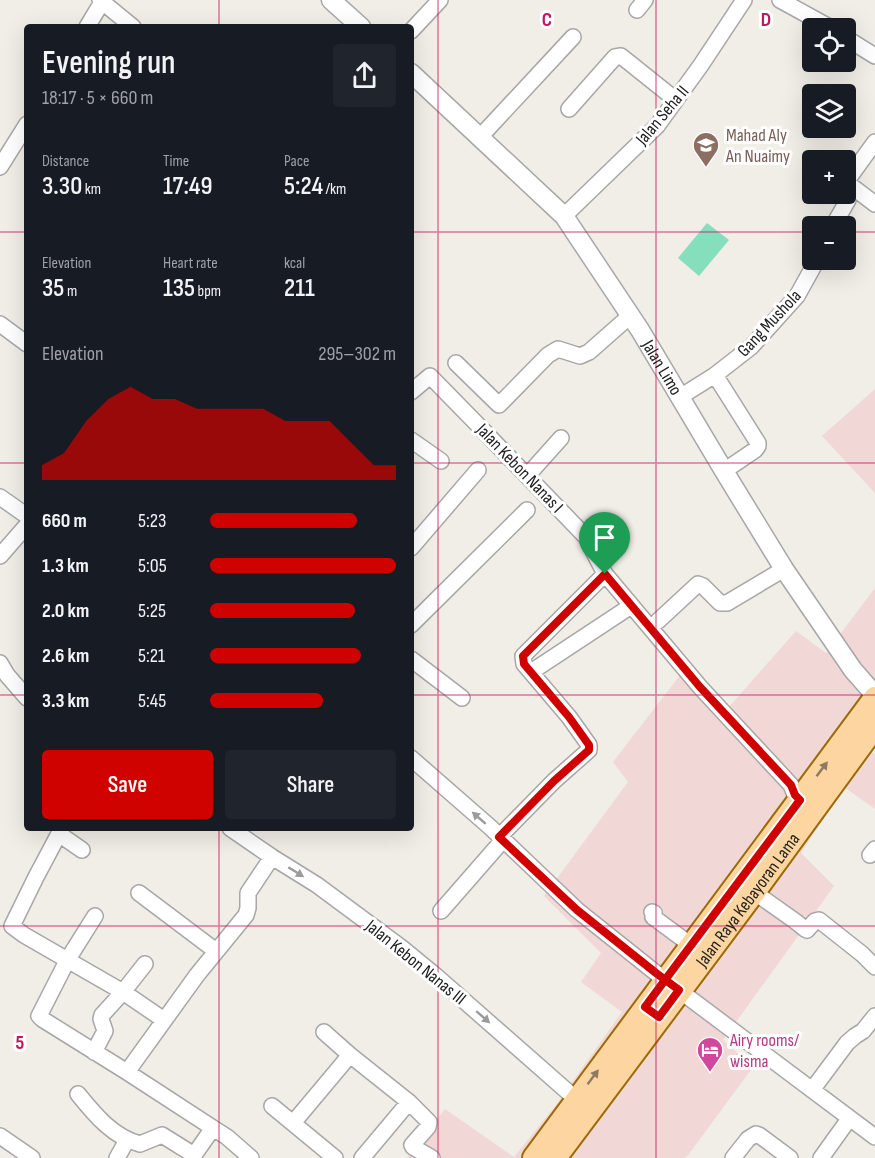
<!DOCTYPE html>
<meta charset="utf-8">
<style>
body{margin:0;font-family:"Sofia Sans Condensed",sans-serif;background:#20242c;color:#f1f3f6;height:100vh;display:flex;flex-direction:column;font-size:22px;white-space:nowrap}
*{box-sizing:border-box;margin:0}
p{font-size:20px;color:#9ea1a6}
.icon{flex:none;width:33px;height:33px;fill:none;stroke:currentColor;stroke-width:2;stroke-linecap:round;stroke-linejoin:round}
.map{position:relative;flex:1;overflow:hidden}
.details{position:absolute;left:24px;top:24px;width:390px;height:807px;display:flex;flex-direction:column;background:#171b24;border-radius:6px;box-shadow:0 6px 24px #0002}
.details>*{flex:none}
.tools{position:absolute;left:802px;top:18px;display:grid;gap:12px}
.tools a{display:grid;place-items:center;width:54px;height:54px;border-radius:6px;background:#171b24;box-shadow:0 6px 24px #0002;font-size:30px}
.pin{position:absolute;display:grid;place-items:center;width:51px;height:51px;color:#fff;margin:-62px -26px;border-radius:50% 50% 50% 0;rotate:-45deg;box-shadow:0 0 6px #0007}
.pin .icon{rotate:45deg}
.round{display:grid;place-items:center;flex:none;width:63px;height:63px;border-radius:6px;background:#20242c}
.overview{display:flex;align-items:center;justify-content:space-between;height:102px;padding:0 18px}
h1{font-size:33px;font-weight:600;line-height:45px}
.stats{display:grid;grid-template-columns:repeat(3,1fr);gap:9px;height:102px;padding:6px 18px}
.stats div{display:grid;align-content:center}
.stats b{font-size:26px;font-weight:600}
.stats small{font-size:16px;font-weight:400}
.stats p{font-size:16px}
.chart{height:168px;padding:12px 18px}
.chart p{display:flex;justify-content:space-between}
.chart svg{width:100%;height:108px;margin-top:6px;fill:#d00200;opacity:.7}
.cta{display:flex;gap:12px;margin-top:auto;padding:12px 18px}
.cta a{flex:1;height:69px;border-radius:6px;background:#d00200;color:#fff;font-size:24px;font-weight:600;line-height:69px;text-align:center}
.cta a+a{background:#20242c;color:#f1f3f6}
ul{padding:0 18px;list-style:none;font-size:20px}
li{display:grid;grid-template-columns:96px 72px 1fr;align-items:center;height:45px}
li i{height:15px;border-radius:8px;background:#d00200}
.map>svg:first-child{display:block}
.commercial{fill:#f1d7d6}
.pitch{fill:#85dfbd}
.lines{fill:none;stroke-linecap:round;stroke-linejoin:round}
.minor-casing{stroke:#a7a7a7;stroke-width:18}
.tertiary-casing{stroke:#a7a7a7;stroke-width:21}
.primary-casing{stroke:#9c6a00;stroke-width:26}
.minor{stroke:#fff;stroke-width:15}
.tertiary{stroke:#fff;stroke-width:18}
.primary{stroke:#fcd5a0;stroke-width:22}
.oneway{fill:#8e7a60}
.oneway2{fill:#9b9b9b}
.route-casing{stroke:#fff;stroke-width:12}
.route{stroke:#d00200;stroke-width:8}
.grid{fill:none;stroke:#c2185b;stroke-width:1.5;stroke-opacity:0.55}
.labels{text-anchor:middle;stroke-width:6;stroke-linejoin:round;paint-order:stroke}
.street-label{font-size:18px;fill:#202020;stroke:#fff}
.education-label{font-size:18px;fill:#785e54;stroke:#fff;text-anchor:start}
.hotel-label{font-size:18px;fill:#b23c85;stroke:#fff;text-anchor:start}
.grid-label{font-size:20px;text-anchor:middle;font-weight:bold;fill:#c2185b;stroke:#fff;stroke-width:6;stroke-linejoin:round;paint-order:stroke}
</style>
<div class="map">
<svg width="875" height="1158" viewBox="0 0 875 1158">
<rect width="100%" height="100%" fill="#f1ede7"/>
<path class="commercial" d="M875,389v104l-53,-57z
M875,588v148l-8,12 8,6v55l-31,-22 -43,66 33,33 -111,154 30,27 -67,91h-279l38,-49 69,48 42,-52 66,-93 -41,-30 20,-29 -57,-57 84,-114 -15,-20 68,-88 48,33 67,-76 30,22z"/>
<path class="pitch" d="M707,223l22,17 -30,36 -21,-18z"/>
<g class="lines">
<g class="minor-casing">
<path id="minor" d="M100,0l33,27
M780,0l51,28
M637,10l8,-10
M87,27l15,-25
M411,31l29,-31
M846,38l29,18
M569,109l46,-52 6,-1 55,44
M480,137l93,-100
M0,167l27,-43
M846,182l29,22
M564,216l93,-90 44,-61 43,-65
M833,226l15,-26 -2,-18 29,-40
M0,324l27,20
M456,363l43,42 49,-50 10,-6 22,7 9,-4 42,-37
M715,375l43,68v3l-3,4 -31,21
M411,392l19,-16 48,49 108,112 19,37 95,113 91,98 4,10 11,10
M680,397l35,-22 36,-28 46,-51 20,-36
M411,440l30,21
M527,476l34,-38
M0,497l27,19
M411,548l67,-78
M0,556l27,-31
M658,621l40,-37 5,2 17,17h7l57,-34
M411,625l116,-115
M411,659l51,39
M0,663l7,12 20,23
M531,672l100,-66
M411,758l79,69 87,83 79,63 219,164
M62,828l-26,49 -24,49 12,9 99,57 41,28
M230,828l42,29 45,28 85,63 34,28 132,116 16,12
M59,834l23,16
M499,837l55,-56 35,-31v-5l-20,-28 -45,-53 -1,-8 82,-82
M870,855l5,-6
M754,892l41,29 10,8 2,1 8,-9 4,-1 43,34 13,13
M139,893l77,58
M441,911l62,-71
M652,912l2,1 -1,4 38,28
M95,916l-27,43 -29,57 3,3 85,53 86,56
M324,1032l26,23
M94,1052l11,-21 -4,-12 1,-4 21,-23 22,-28
M127,1072l70,-97 49,-60 2,-7v-15l24,-36
M812,1090l35,-47 8,-7 8,-5 12,-15
M78,1094c17,21 35,43 62,50l22,-9 32,20
M272,1106l63,52
M293,1123l57,-68 59,47 20,20 -1,5 -16,18 1,2 19,11
M0,1136l32,22
M117,1158l10,-18
M192,1158l21,-30 14,9 24,21
M362,1158l47,-56
M733,1158l15,-19 8,-5 3,1 31,23
M821,1158l28,-39"/>
</g>
<g class="tertiary-casing">
<g id="tertiary">
<path d="M331,0l30,27"/>
<path id="s1" d="M411,73l153,143 76,114 84,141 60,98 69,101 22,25"/>
</g>
</g>
<g class="primary-casing">
<g id="primary">
<path d="M534,1158l341,-460"/>
<path id="s2" d="M555,1158l199,-266 121,-166"/>
</g>
</g>
<use href="#minor" class="minor"/>
<use href="#tertiary" class="tertiary"/>
<use href="#primary" class="primary"/>
</g>
<defs><path id="oneway-solid" d="M-6-.8H1V-3.2L6.5 0L1 3.2V.8H-6Z" transform="scale(1.5)"/></defs>
<g class="oneway">
<use href="#oneway-solid" transform="translate(822 769) rotate(-53)"/>
<use href="#oneway-solid" transform="translate(593 1077) rotate(-53)"/>
</g>
<g class="oneway2">
<use href="#oneway-solid" transform="translate(479 818) rotate(-139)"/>
<use href="#oneway-solid" transform="translate(296 872) rotate(32)"/>
<use href="#oneway-solid" transform="translate(483 1017) rotate(41)"/>
</g>
<g class="lines">
<g class="route-casing">
<path id="route" d="M605,574l95,113 91,98 4,10 5,5 -135,180 -20,27 14,10 20,-27 -23,-17 -79,-63 -78,-73 55,-56 35,-31v-5l-20,-28 -45,-53 -1,-8 82,-82"/>
</g>
<use href="#route" class="route"/>
</g>
<path class="grid" d="M219,0v27M438,0v1158M656,0v1158M0,232h27M411,232h402M846,232h29M0,463h27M411,463h464M0,695h27M411,695h464M219,828v330M0,926h875"/>
<defs>
<g id="university-pin" transform="scale(1.35)"><path d="M0 17L-7.5 6A9.5 9.5 0 1 1 7.5 6Z" fill="#8d6e63" stroke="#fff"/><path d="M0-5L7-2L0 1L-7-2ZM-4 1L0 2.5L4 1V4Q0 6-4 4Z" fill="#fff"/></g>
<g id="hotel-pin" transform="scale(1.35)"><path d="M0 17L-7.5 6A9.5 9.5 0 1 1 7.5 6Z" fill="#d1479c" stroke="#fff"/><path d="M-6-4.5h1.5V1H6V5H4.5V3h-9V5H-6ZM-4 0a1.8 1.8 0 1 1 3.6 0ZM.5 0V-2.5h3Q6-2.5 6 0Z" fill="#fff"/></g>
</defs>
<g fill-rule="evenodd">
<use href="#university-pin" x="706" y="145"/>
<use href="#hotel-pin" x="710" y="1050"/>
</g>
<g class="labels">
<g class="street-label">
<text transform="translate(662 115) rotate(-50)" y="6">Jalan Seha II</text>
<text transform="translate(769 323) rotate(-47)" y="6">Gang Mushola</text>
<text dy="6" stroke="none"><textPath href="#s1" startOffset="390">Jalan Limo</textPath></text>
<text transform="translate(520 468) rotate(46)" y="6">Jalan Kebon Nanas I</text>
<text dy="6" stroke="none"><textPath href="#s2" startOffset="322">Jalan Raya Kebayoran Lama</textPath></text>
<text transform="translate(416 962) rotate(39)" y="6">Jalan Kebon Nanas III</text>
</g>
<g class="education-label">
<text x="726" y="141">Mahad Aly<tspan x="726" dy="21">An Nuaimy</tspan></text>
</g>
<g class="hotel-label">
<text x="730" y="1046">Airy rooms/<tspan x="730" dy="21">wisma</tspan></text>
</g>
</g>
<g class="grid-label">
<text x="547" y="26">C</text>
<text x="766" y="26">D</text>
<text x="20" y="1049">5</text>
</g>
</svg>
<div class="tools">
<a><svg class="icon" aria-label="locate" viewBox="0 0 24 24"><circle cx="12" cy="12" r="6"/><path d="M12 2v4M12 18v4M2 12h4M18 12h4"/></svg></a>
<a><svg class="icon" aria-label="layers" viewBox="0 0 24 24"><path d="M12 4l9 5-9 5-9-5zM3 14l9 5 9-5"/></svg></a>
<a>+</a>
<a>−</a>
</div>
<div class="pin" style="left:605px;top:574px;background:#1e9e55"><svg class="icon" aria-label="arrive" viewBox="0 0 24 24"><path d="M6 21V4h12l-3 4 3 4H6"/></svg></div>
<section class="details">
<div class="overview"><div><h1>Evening run</h1><p>18:17 · 5 × 660 m</p></div><a class="round"><svg class="icon" aria-label="share" viewBox="0 0 24 24"><path d="M12 15V3M7 8l5-5 5 5M5 13v7h14v-7"/></svg></a></div>
<div class="stats">
<div><p>Distance</p><b>3.30<small> km</small></b></div>
<div><p>Time</p><b>17:49</b></div>
<div><p>Pace</p><b>5:24<small> /km</small></b></div>
</div>
<div class="stats">
<div><p>Elevation</p><b>35<small> m</small></b></div>
<div><p>Heart rate</p><b>135<small> bpm</small></b></div>
<div><p>kcal</p><b>211</b></div>
</div>
<div class="chart"><p><span>Elevation</span>295–302 m</p>
<svg viewBox="0 0 160 44" preserveAspectRatio="none"><path d="M0 44V38L10 33L20 20L30 11L40 6L50 11L60 11L70 15L80 15L90 15L100 15L110 20L120 20L130 20L140 29L150 38L160 38V44z"/></svg>
</div>
<ul>
<li><b>660 m</b>5:23<i style="width:79%"></i></li>
<li><b>1.3 km</b>5:05<i style="width:100%"></i></li>
<li><b>2.0 km</b>5:25<i style="width:78%"></i></li>
<li><b>2.6 km</b>5:21<i style="width:81%"></i></li>
<li><b>3.3 km</b>5:45<i style="width:61%"></i></li>
</ul>
<div class="cta"><a>Save</a><a>Share</a></div>
</section>
</div>
